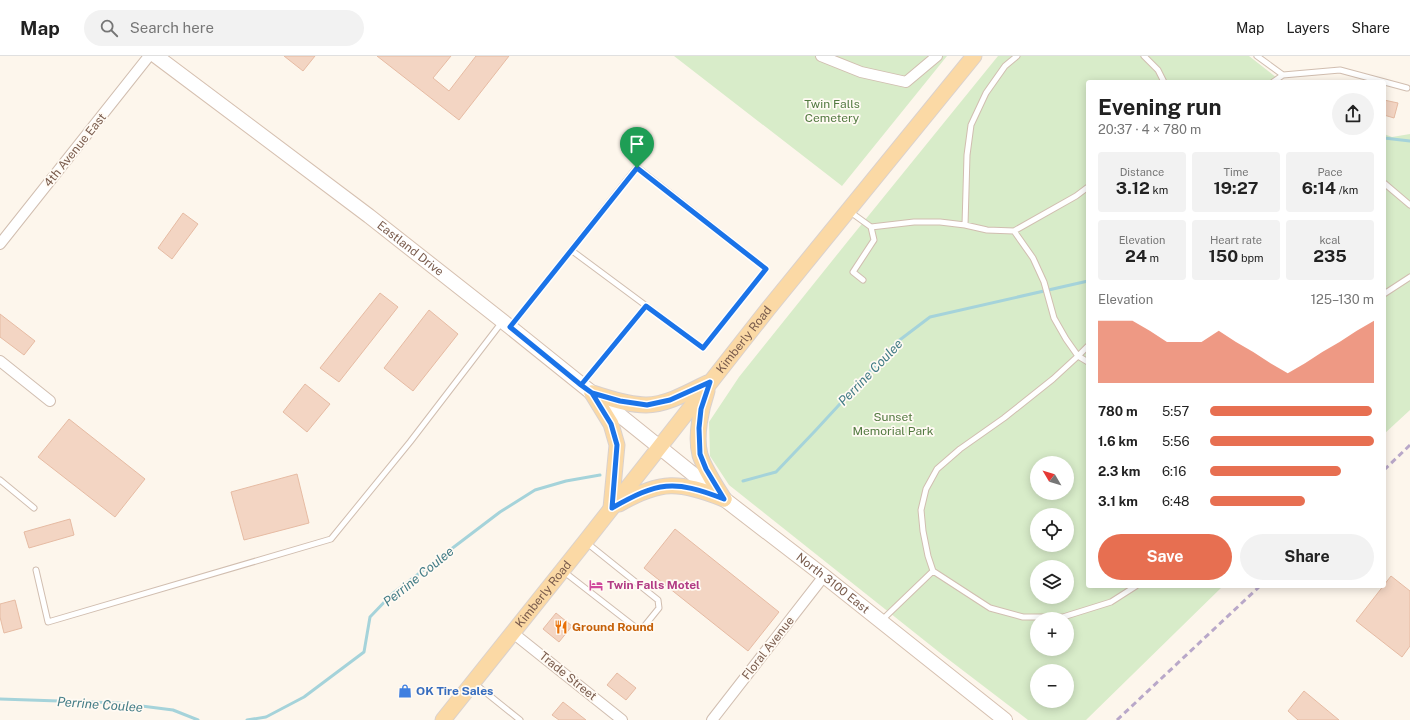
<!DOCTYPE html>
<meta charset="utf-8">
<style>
body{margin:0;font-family:"Public Sans",sans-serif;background:#f2f2f2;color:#222;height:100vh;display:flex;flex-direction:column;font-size:15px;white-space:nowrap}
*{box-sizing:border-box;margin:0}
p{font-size:13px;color:#767676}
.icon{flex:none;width:22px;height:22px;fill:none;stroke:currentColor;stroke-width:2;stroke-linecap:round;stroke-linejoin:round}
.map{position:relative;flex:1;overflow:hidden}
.sheet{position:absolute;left:1086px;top:24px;width:300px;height:508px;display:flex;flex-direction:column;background:#fff;border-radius:4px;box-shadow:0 2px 10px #0003}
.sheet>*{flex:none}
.needle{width:26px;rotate:308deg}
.controls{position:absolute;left:1030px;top:400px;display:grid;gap:8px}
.controls a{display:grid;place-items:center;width:44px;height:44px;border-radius:50%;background:#fff;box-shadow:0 2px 10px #0003;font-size:20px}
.pin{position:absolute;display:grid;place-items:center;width:34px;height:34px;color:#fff;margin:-41px -17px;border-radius:50% 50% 50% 0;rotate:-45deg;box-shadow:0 0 4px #0007}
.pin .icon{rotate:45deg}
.round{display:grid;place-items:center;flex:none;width:42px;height:42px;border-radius:21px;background:#f2f2f2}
.head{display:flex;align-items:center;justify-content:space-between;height:68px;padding:0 12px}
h1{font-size:22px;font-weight:700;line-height:30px}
.metrics{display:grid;grid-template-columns:repeat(3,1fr);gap:6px;height:68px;padding:4px 12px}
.metrics div{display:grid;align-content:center;border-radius:4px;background:#f2f2f2;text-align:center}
.metrics b{font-size:17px;font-weight:700}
.metrics small{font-size:11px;font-weight:400}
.metrics p{font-size:11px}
.chart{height:112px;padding:8px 12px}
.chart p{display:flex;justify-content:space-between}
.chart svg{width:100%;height:72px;margin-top:4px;fill:#e76f51;opacity:.7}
.action{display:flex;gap:8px;margin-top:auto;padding:8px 12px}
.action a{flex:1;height:46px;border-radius:24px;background:#e76f51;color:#fff;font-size:16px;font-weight:700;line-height:46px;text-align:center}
.action a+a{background:#f2f2f2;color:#222}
ul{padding:0 12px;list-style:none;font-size:13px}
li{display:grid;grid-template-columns:64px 48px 1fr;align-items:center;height:30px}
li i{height:10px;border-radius:5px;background:#e76f51}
header{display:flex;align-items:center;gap:24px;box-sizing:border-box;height:56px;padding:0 20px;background:#fff;border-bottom:1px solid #e0e0e0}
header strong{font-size:19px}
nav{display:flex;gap:22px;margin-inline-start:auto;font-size:14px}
.search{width:280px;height:36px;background:#f2f2f2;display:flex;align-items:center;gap:10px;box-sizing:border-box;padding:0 14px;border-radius:22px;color:#767676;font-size:15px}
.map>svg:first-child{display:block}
.green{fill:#d8ecc9;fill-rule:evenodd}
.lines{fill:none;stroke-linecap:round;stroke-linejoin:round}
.stream{stroke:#a5d3da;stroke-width:3}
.building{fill:#f3d5c3;stroke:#e6bba3}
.lane-casing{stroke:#d1beb0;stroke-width:7}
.street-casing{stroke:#d1beb0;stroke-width:12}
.secondary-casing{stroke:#d6c0b0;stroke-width:16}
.primary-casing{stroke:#dad1cd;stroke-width:17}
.lane{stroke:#fff;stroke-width:5}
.street{stroke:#fff;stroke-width:10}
.secondary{stroke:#fff;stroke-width:14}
.primary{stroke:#fbd9a5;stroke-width:15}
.rail{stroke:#b9a8c9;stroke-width:3;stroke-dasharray:6 4;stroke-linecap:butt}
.route-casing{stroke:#fff;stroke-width:8}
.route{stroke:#1a73e8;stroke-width:5}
.labels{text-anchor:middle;stroke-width:3.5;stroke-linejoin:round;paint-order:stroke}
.park-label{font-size:12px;fill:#537a41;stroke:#fffaf3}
.street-label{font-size:12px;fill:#7a5c4d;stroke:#fffaf3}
.hotel-label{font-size:12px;font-weight:bold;fill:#b23c85;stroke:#fffaf3;text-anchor:start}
.food-label{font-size:12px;font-weight:bold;fill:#c56008;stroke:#fffaf3;text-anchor:start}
.shop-label{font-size:12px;font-weight:bold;fill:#366cbe;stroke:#fffaf3;text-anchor:start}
.water-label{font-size:13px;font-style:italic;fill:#437c86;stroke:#fffaf3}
</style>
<header>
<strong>Map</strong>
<div class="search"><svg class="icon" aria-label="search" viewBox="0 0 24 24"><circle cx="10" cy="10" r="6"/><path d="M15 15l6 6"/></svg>Search here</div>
<nav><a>Map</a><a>Layers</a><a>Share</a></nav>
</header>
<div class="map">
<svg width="1410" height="664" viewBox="0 0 1410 664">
<rect width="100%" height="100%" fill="#fdf6ec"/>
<path class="green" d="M674,0h273l-105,130z
M998,0h251l33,26h-194v504h135l-137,134h-58l-84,-64 -215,-171 -19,-29 -1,-34 30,-45 109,-136zM1037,407h30v30h-30zM1037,459h30v30h-30zM1037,511h30v30h-30zM1037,563h30v30h-30zM1037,615h30v30h-30z
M1384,78l8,3 18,-3v276l-26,24z"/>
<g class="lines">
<path class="stream" d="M1384,82l26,3
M743,425l33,-9 39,-41 82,-89 33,-25 158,-36
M0,643l118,4 55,7 25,10
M247,664l19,-3 38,-20 60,-45 6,-35 22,-23 108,-82 35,-22 31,-9 34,-6"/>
</g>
<path class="building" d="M284,0h31l-12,15z
M377,0h74l-18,22 16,13 27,-35h33l-50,64z
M1384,44l14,3 -4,15 -10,-3z
M183,157l15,11 -26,35 -14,-11z
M380,237l18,14 -59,75 -19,-14z
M429,254l29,24 -45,57 -29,-23z
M0,258l35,27 -11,14 -24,-18z
M305,328l25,20 -23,28 -24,-20z
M69,363l76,60 -30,38 -77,-60z
M297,418l12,49 -65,17 -13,-48z
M70,463l4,16 -45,13 -5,-16z
M675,473l104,83 -31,39 -104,-83z
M1391,520l19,15v55l-8,11 -46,-36z
M15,544l7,28 -18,5 -4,-16v-13z
M556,557l16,13 -13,16 -16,-13z
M617,617l19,15 -10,12 -19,-15z
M1304,635l35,29h-41l-10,-9z
M563,646l23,18h-27l-7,-5z"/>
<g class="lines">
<g class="lane-casing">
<path id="lane" d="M1144,0l14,14 6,12
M1257,0l26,19 57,-5 67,18
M1273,26l10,-7
M1384,127l26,22
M849,155l22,16 43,-5h26l25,3 22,5 27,1 62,-35 12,-9
M965,169l2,-70 4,-30 15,-32 19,-27 12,-10
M1014,175l19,27 11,24 10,36 12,21 12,17 -25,23 -49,39 -44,31 -23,20 -11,20 -5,21 2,21 5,25 5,15 57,37 33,9h40l48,-15 25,-16
M863,224l-10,-8 21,-32 -3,-13
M1384,238l26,-17
M511,270l126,-159 129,102 -63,79 -132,-98
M1088,290l-10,10 10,6
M582,328l64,-78
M0,424l34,28
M36,514l12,52 283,-83 79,-97 92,-120
M563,515l72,56 7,2 17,-21 -1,-8 -71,-57
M882,564l51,-49
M474,627l46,37"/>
</g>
<g class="street-casing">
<path id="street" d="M821,0l40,16 45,10 31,-26
M0,188l149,-188
M0,305l50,40
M513,577l109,87
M712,664l112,-144"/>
</g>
<g class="secondary-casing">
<g id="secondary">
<path id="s1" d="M156,0l213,160 141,111 214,172 100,77 181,144"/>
</g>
</g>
<g class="primary-casing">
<g id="primary">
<path d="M707,335c-6,18 -12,45 -7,64 5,15 15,30 24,44"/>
<path d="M592,337c17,5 36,12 54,12 20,0 43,-13 61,-22"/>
<path d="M592,337l19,31 6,21 -6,63"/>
<path d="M619,448c42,-24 60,-23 105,-5"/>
<path id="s2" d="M443,664l142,-178 183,-233 206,-253"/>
</g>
</g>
<use href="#lane" class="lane"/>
<use href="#street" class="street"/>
<use href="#secondary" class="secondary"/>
<use href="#primary" class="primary"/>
<path class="rail" d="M1384,414l26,-25
M1117,664l143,-134"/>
</g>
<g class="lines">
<g class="route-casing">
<path id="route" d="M637,112l-127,159 71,58 11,8 19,31 6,21 -5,63c46,-26 61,-29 112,-9l-18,-30 -6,-15 -1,-26 2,-19 9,-27 -40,18 -23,5 -27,-4 -28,-8 -11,-8 65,-79 57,42 63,-79 -129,-101"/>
</g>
<use href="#route" class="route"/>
</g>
<defs>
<g id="hotel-bare" transform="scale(1.08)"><path d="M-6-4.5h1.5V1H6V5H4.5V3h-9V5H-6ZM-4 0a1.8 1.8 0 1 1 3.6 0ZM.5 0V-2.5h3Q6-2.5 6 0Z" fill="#d1479c" stroke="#fffaf3" stroke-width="2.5" paint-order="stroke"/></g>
<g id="restaurant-bare" transform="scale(1.08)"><path d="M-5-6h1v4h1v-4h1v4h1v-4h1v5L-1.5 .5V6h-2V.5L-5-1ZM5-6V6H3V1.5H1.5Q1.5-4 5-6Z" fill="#e8710a" stroke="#fffaf3" stroke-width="2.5" paint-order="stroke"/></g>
<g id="shop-bare" transform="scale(1.08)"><path d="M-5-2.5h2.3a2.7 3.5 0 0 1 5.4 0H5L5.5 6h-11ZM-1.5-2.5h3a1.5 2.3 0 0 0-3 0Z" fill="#3f7fe0" stroke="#fffaf3" stroke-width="2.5" paint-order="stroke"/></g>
</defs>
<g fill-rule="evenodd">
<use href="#hotel-bare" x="596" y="529"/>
<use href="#restaurant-bare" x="561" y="571"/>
<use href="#shop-bare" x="405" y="635"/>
</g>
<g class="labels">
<g class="park-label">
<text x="832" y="52">Twin Falls<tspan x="832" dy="14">Cemetery</tspan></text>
<text x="893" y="365">Sunset<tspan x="893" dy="14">Memorial Park</tspan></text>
</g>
<g class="street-label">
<text transform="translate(75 94) rotate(-51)" y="4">4th Avenue East</text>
<text dy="4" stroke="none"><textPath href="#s1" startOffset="319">Eastland Drive</textPath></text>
<text dy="4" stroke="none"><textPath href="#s2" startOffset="485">Kimberly Road</textPath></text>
<text dy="4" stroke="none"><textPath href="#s1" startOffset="858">North 3100 East</textPath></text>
<text dy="4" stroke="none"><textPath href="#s2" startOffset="161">Kimberly Road</textPath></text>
<text transform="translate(768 592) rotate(-52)" y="4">Floral Avenue</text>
<text transform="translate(568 620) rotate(39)" y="4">Trade Street</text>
</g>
<g class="hotel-label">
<text x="607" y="533">Twin Falls Motel</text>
</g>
<g class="food-label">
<text x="572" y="575">Ground Round</text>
</g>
<g class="shop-label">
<text x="416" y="639">OK Tire Sales</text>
</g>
<g class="water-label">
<text transform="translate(870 316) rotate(-46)" y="5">Perrine Coulee</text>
<text transform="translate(418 520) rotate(-39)" y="5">Perrine Coulee</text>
<text transform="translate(100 648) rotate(4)" y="5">Perrine Coulee</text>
</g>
</g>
</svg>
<div class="controls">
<a><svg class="needle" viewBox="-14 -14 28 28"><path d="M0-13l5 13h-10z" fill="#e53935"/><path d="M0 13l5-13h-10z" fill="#767676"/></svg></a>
<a><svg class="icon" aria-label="locate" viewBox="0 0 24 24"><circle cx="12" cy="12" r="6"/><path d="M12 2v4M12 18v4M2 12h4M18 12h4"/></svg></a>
<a><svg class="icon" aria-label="layers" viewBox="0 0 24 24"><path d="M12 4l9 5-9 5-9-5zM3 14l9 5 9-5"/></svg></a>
<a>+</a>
<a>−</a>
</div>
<div class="pin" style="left:637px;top:112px;background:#1e9e55"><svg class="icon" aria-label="arrive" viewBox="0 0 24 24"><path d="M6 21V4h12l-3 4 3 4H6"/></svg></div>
<section class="sheet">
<div class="head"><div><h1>Evening run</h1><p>20:37 · 4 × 780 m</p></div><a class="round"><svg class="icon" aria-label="share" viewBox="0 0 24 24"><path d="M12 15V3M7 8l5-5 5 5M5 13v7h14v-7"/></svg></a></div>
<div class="metrics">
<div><p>Distance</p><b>3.12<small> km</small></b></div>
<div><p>Time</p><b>19:27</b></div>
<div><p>Pace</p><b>6:14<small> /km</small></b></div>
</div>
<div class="metrics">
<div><p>Elevation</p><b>24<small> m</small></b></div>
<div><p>Heart rate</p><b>150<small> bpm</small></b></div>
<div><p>kcal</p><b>235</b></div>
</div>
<div class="chart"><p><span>Elevation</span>125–130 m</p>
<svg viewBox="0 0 160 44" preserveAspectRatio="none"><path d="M0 44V6L10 6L20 6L30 12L40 19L50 19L60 19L70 12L80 19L90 25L100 32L110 38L120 32L130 25L140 19L150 12L160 6V44z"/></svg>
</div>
<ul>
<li><b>780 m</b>5:57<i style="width:99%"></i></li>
<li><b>1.6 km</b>5:56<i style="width:100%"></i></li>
<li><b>2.3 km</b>6:16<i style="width:80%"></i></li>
<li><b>3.1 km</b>6:48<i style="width:58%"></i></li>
</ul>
<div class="action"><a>Save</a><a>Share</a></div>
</section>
</div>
